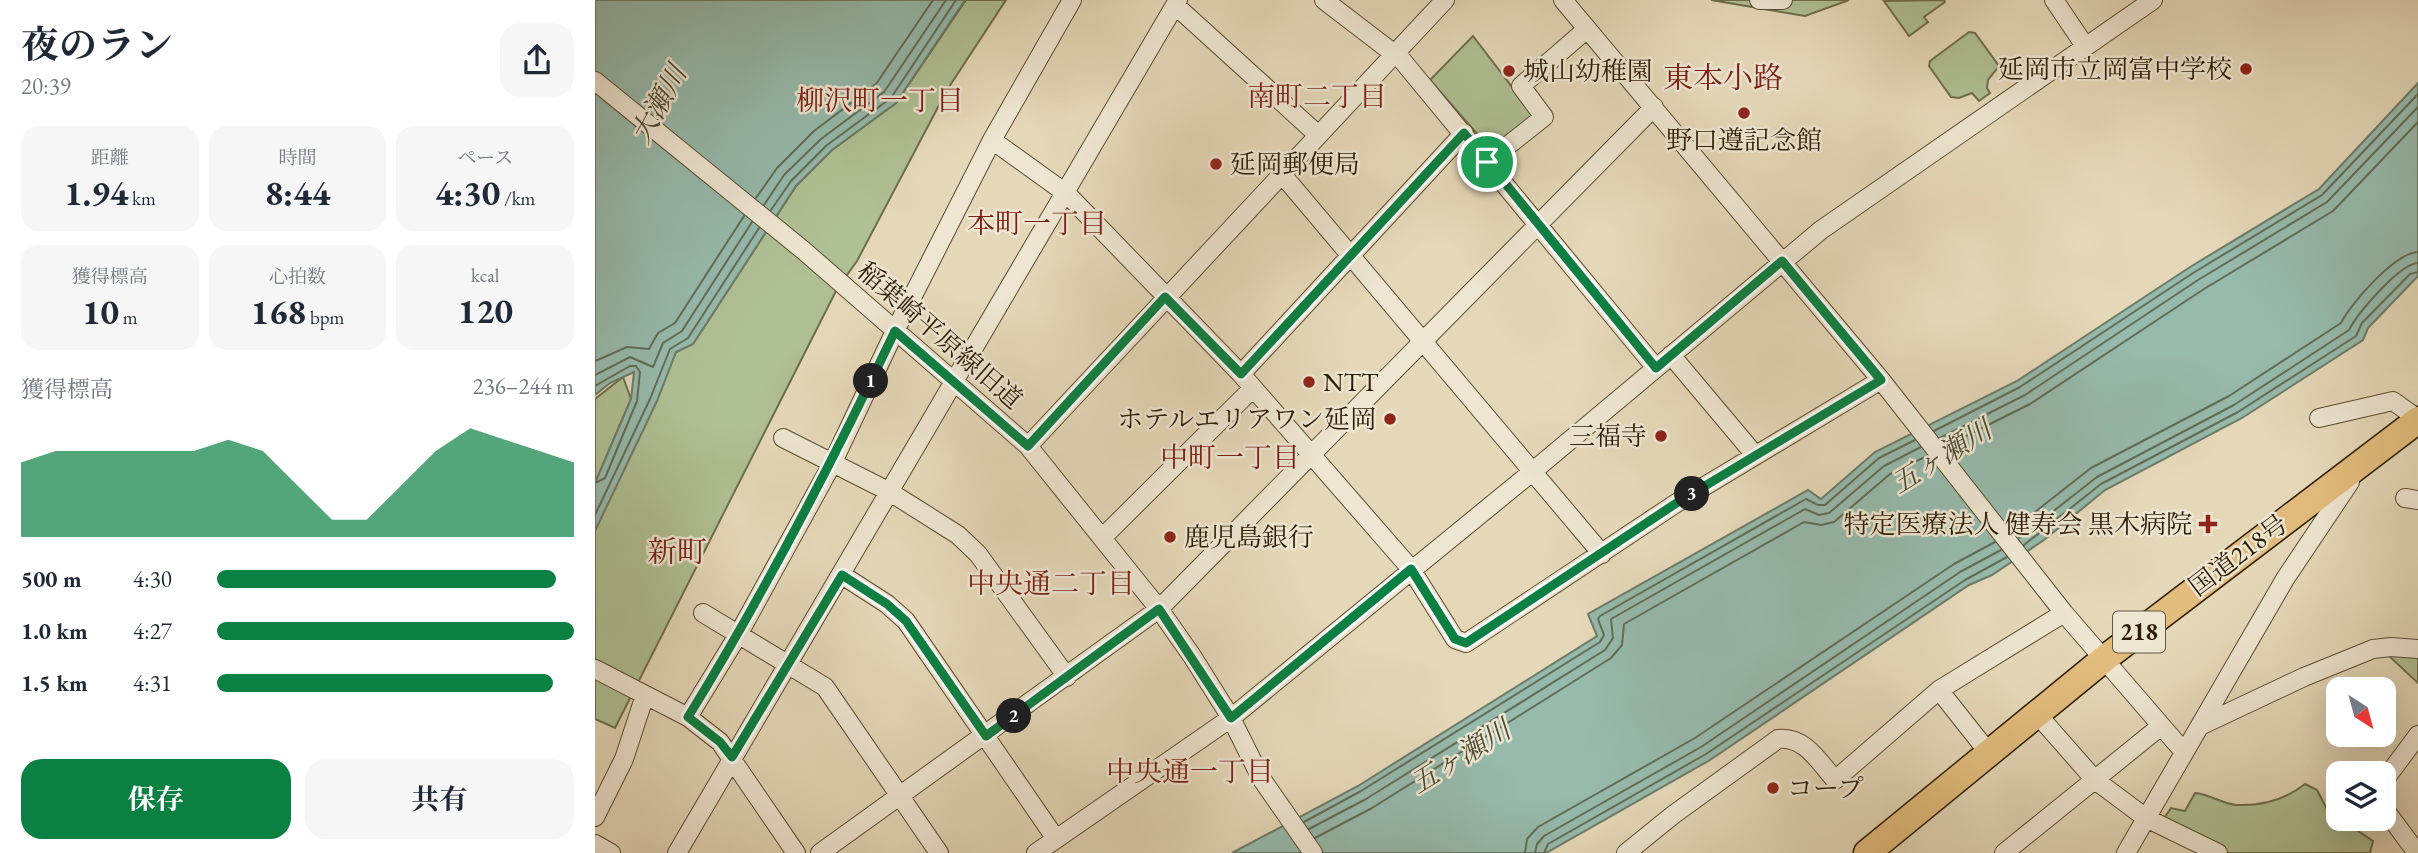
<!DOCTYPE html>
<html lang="ja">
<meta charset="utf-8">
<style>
body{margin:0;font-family:"EB Garamond","Noto Serif JP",serif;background:#f6f6f7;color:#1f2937;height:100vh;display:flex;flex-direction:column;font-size:26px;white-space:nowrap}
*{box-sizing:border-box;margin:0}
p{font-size:23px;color:#747a83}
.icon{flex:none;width:38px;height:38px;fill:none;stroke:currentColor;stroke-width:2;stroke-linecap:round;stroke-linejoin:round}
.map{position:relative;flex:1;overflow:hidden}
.sheet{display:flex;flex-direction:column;background:#fff;width:595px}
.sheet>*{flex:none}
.needle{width:46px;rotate:144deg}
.controls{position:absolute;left:1731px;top:677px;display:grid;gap:14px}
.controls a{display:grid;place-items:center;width:70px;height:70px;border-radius:14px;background:#fff;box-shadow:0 7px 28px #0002;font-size:35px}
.pin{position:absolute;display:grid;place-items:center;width:60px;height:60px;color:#fff;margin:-30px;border:4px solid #fff;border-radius:50%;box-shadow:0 2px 7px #0007}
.km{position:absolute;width:35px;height:35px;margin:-18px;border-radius:50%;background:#222;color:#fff;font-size:19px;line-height:35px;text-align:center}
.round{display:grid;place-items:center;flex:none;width:74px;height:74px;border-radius:21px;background:#f6f6f7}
.headline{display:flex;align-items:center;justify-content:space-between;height:119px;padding:0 21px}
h1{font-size:38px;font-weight:700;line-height:52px}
.metrics{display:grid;grid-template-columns:repeat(3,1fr);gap:10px;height:119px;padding:7px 21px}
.metrics div{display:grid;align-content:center;border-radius:18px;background:#f6f6f7;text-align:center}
.metrics b{font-size:35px;font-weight:700}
.metrics small{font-size:19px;font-weight:400}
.metrics p{font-size:19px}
.chart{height:196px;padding:14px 21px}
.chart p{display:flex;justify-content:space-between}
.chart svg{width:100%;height:126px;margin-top:7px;fill:#0b8043;opacity:.7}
.button{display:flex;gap:14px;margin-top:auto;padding:14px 21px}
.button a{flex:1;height:80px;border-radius:21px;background:#0b8043;color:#fff;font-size:28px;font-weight:700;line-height:80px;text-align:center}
.button a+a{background:#f6f6f7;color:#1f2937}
ul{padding:0 21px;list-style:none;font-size:23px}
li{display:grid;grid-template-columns:112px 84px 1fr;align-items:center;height:52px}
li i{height:18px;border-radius:9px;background:#0b8043}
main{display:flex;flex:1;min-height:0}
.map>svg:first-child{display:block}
.green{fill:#afc094;stroke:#6e6e4c;stroke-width:2}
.water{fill:#96baac;stroke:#6c7b68;stroke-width:2}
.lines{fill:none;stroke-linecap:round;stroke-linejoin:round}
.shore{stroke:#626c58;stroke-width:2}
.minor-casing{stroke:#5b4c30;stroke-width:20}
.highway-casing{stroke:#2d1d03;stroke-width:29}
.minor{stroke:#eee6d2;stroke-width:18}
.highway{stroke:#e2bc7c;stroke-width:26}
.route-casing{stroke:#fff;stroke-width:14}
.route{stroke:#0b8043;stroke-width:9}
.poi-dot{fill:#8f2418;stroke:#eee6d2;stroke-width:2.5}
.labels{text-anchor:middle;stroke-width:5;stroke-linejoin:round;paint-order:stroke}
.shield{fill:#eee6d2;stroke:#675941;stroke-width:2}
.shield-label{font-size:24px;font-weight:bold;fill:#2d1d03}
.poi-label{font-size:26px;fill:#2d1d03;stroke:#eee6d2;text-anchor:start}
.street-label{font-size:26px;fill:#2d1d03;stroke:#eee6d2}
.neighbourhood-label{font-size:28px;fill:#7a1f14;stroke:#eee6d2}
.water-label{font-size:28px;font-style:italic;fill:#4c4c36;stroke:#eee6d2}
.quarter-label{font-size:30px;fill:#7a1f14;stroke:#eee6d2}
</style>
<main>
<section class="sheet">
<div class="headline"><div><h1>夜のラン</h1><p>20:39</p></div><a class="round"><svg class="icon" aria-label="share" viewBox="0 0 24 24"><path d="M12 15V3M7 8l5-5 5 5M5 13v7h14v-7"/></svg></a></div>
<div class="metrics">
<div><p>距離</p><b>1.94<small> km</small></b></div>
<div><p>時間</p><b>8:44</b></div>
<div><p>ペース</p><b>4:30<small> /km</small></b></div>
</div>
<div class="metrics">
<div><p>獲得標高</p><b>10<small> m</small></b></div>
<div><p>心拍数</p><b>168<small> bpm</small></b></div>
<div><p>kcal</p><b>120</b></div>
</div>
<div class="chart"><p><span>獲得標高</span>236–244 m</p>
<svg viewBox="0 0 160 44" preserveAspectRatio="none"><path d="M0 44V18L10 14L20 14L30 14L40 14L50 14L60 10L70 14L80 26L90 38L100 38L110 26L120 14L130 6L140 10L150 14L160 18V44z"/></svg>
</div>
<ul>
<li><b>500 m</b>4:30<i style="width:95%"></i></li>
<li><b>1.0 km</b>4:27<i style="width:100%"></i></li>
<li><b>1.5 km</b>4:31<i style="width:94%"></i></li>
</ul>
<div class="button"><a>保存</a><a>共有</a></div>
</section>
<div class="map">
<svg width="1823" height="853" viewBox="0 0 1823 853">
<rect width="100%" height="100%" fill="#e5d8b9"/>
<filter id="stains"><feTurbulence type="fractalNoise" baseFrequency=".00286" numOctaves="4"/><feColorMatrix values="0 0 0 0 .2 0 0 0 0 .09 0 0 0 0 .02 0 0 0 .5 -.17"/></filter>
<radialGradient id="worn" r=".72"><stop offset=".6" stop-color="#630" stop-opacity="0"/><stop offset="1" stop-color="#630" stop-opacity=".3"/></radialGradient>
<path class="green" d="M371,0h40l-59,90 -90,171 -20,28 -222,439 -20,-9v-190l81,-177 17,-8 103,-158 36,-36 64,-47z
M1116,0h138l-44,16z
M1349,0l1,2 -21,15 4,5 -19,14 -25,-35z
M1374,32l6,1 24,33 -11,14 -1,8 3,5 -11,8 -7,-8 -13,5 -8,-1 -22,-31 1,-5z
M878,36l62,81 -42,35 -63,-72z
M28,377l8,22 -36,84v-84z
M1794,656h29v27z
M1710,784l12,6 11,21 45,30 -3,12h-144l-64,-32 9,-13 14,3 10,-18c14,1 30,12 42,12 26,1 48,-5 68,-21z"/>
<path class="water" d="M0,0h370l-69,103 -64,47 -36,36 -103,158 -17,8 -19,49 -62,130v-48l36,-84 3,-27 -24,11 -15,12z
M1823,83v193l-50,52 -5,12 -121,78 -137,72 -61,50 -52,35 -23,10 -259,175 -164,93h-314l126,-67 239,-150 -9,-22 220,-124 13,9 54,-47 142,-71 173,-114 129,-78z"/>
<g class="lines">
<path class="shore" d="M161,198l21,-30 37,-37 62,-47 57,-84
M169,205l20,-30 37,-36 63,-47 62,-92
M176,210l20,-29 36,-36 64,-47 65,-98
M0,361l32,-14 22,2 9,-16 17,-10 69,-107
M0,375l35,-18 23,10 10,-24 19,-12 70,-109
M0,386l35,-20h6l4,6 -3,29 -32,77 -10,5
M1339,431l86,-44 173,-114 129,-78 96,-101
M1345,438l85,-43 173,-115 129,-78 91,-95
M1351,446l84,-42 174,-115 129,-78 85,-89
M0,515l55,-116 20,-50 18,-11 71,-110
M1417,530l79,-62 138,-72 112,-73c10,-20 54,-70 77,-71
M1424,538l78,-61 137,-72 115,-75c9,-17 50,-66 69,-67
M1429,545l77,-61 137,-72 118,-76 6,-13 48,-49 8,-2
M709,822l57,-31 239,-149 4,-7 -6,-16 2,-3 206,-117 12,6h7l54,-47 36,-18
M714,829l57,-30 239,-149 8,-12 -2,-19 194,-110 14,6 10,-2 55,-47 37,-19
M720,838l57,-30 239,-150 11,-13 2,-21 180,-102 17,3 13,-3 56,-48 37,-18
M930,853l2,-14 11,-12 157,-89 259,-174 41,-22
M940,853l2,-9 7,-8 157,-89 259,-175 41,-22
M949,853l4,-9 158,-90 259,-174 42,-23"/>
<g class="minor-casing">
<path id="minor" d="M729,0l77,59 255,309
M968,0l318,380 183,233 120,139
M1164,0h24
M1459,0l31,46
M580,5l142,129
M0,81l208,169 225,196 131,163 33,47 39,62 30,60 52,75
M397,140l75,54 174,180 170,195 44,70 11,4 209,-139 206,-124
M892,162l57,-45 -23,-31 66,-57
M686,173l321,381
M1076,355l84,100
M646,374l223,-241
M1724,418l74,-17 25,18
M188,438l107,54 68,43 20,19 89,123
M433,446l417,-446
M1810,498l13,2
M507,538l151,-150
M247,575l45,29 19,17 150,218
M108,613l122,74 114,166
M0,669l93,48 32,25 76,111
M1344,690l49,62
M1442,714l58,66 51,38 72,35
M93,717l50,-82 94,-171 63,-133 97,-191 80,-140
M1607,725l102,-48 69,-28 18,-2 27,2
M1788,782l35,-47
M1788,807l34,46
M0,817l29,-58 21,-64
M0,844l16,9
M82,853l501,-853
M225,853l339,-244 495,-502
M441,853l195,-135 301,-246 289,-242 332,-230
M1031,853l47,-38 105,-76c27,-3 41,23 57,41l104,-90 125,-77
M1409,853l157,-127
M1531,853l159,-274 65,-97"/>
</g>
<g class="highway-casing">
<path id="highway" d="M1272,853l237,-194 314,-239"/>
</g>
<use href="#minor" class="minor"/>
<use href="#highway" class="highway"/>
</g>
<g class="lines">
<g class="route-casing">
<path id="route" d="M869,133l192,235 126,-107 99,119 -206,124 -209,139 -11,-4 -44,-70 -180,149 -72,-109 -173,127 -80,-115 -19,-17 -45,-29 -110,182 -12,-15 -32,-25c77,-125 144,-254 207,-386l133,115 137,-149 76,77z"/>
</g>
<use href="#route" class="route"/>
</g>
<g class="poi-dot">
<circle cx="1651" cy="69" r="7"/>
<circle cx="914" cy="71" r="7"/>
<circle cx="1149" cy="113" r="7"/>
<circle cx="621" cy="164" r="7"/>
<circle cx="714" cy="382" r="7"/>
<circle cx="795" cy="419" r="7"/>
<circle cx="1066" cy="436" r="7"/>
<path d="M1609.5 513.5h7v7h7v7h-7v7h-7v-7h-7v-7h7z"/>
<circle cx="575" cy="537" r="7"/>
<circle cx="1178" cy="788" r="7"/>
</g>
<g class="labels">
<rect class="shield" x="1518" y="611.5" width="52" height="41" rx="5"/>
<g class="shield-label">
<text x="1544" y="640">218</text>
</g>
<g class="poi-label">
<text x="1637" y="78" text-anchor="end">延岡市立岡富中学校</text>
<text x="928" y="80">城山幼稚園</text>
<text x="1149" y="149" text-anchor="middle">野口遵記念館</text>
<text x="635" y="173">延岡郵便局</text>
<text x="728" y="391">NTT</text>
<text x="781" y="428" text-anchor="end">ホテルエリアワン延岡</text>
<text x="1052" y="445" text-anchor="end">三福寺</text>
<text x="1597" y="533" text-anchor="end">特定医療法人 健寿会 黒木病院</text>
<text x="589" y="546">鹿児島銀行</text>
<text x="1192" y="797">コープ</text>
</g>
<g class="street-label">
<text transform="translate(345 335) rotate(41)" y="9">稲葉崎平原線旧道</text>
<text transform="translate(1643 555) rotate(-37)" y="9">国道218号</text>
</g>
<g class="neighbourhood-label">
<text x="722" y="106">南町二丁目</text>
<text x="285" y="110">柳沢町一丁目</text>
<text x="442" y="233">本町一丁目</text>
<text x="635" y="467">中町一丁目</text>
<text x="456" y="593">中央通二丁目</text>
<text x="595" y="781">中央通一丁目</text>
</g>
<g class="water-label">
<text transform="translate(63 104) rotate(-61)" y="10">大瀬川</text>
<text transform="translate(1346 456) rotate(-32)" y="10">五ヶ瀬川</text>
<text transform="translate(865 756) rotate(-32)" y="10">五ヶ瀬川</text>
</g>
<g class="quarter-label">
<text x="1128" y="88">東本小路</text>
<text x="82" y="562">新町</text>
</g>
</g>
<rect width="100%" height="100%" filter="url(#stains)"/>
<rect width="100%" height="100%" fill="url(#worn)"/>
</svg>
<div class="controls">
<a><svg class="needle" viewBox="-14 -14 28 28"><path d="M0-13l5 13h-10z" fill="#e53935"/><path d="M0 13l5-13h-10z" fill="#747a83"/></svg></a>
<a><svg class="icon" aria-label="layers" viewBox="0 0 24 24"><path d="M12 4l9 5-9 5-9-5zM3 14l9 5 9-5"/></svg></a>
</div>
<div class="pin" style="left:892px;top:162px;background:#1e9e55"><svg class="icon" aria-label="arrive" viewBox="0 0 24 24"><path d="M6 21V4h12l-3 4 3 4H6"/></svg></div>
<b class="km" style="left:276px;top:381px">1</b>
<b class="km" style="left:419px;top:716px">2</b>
<b class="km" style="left:1097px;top:494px">3</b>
</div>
</main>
